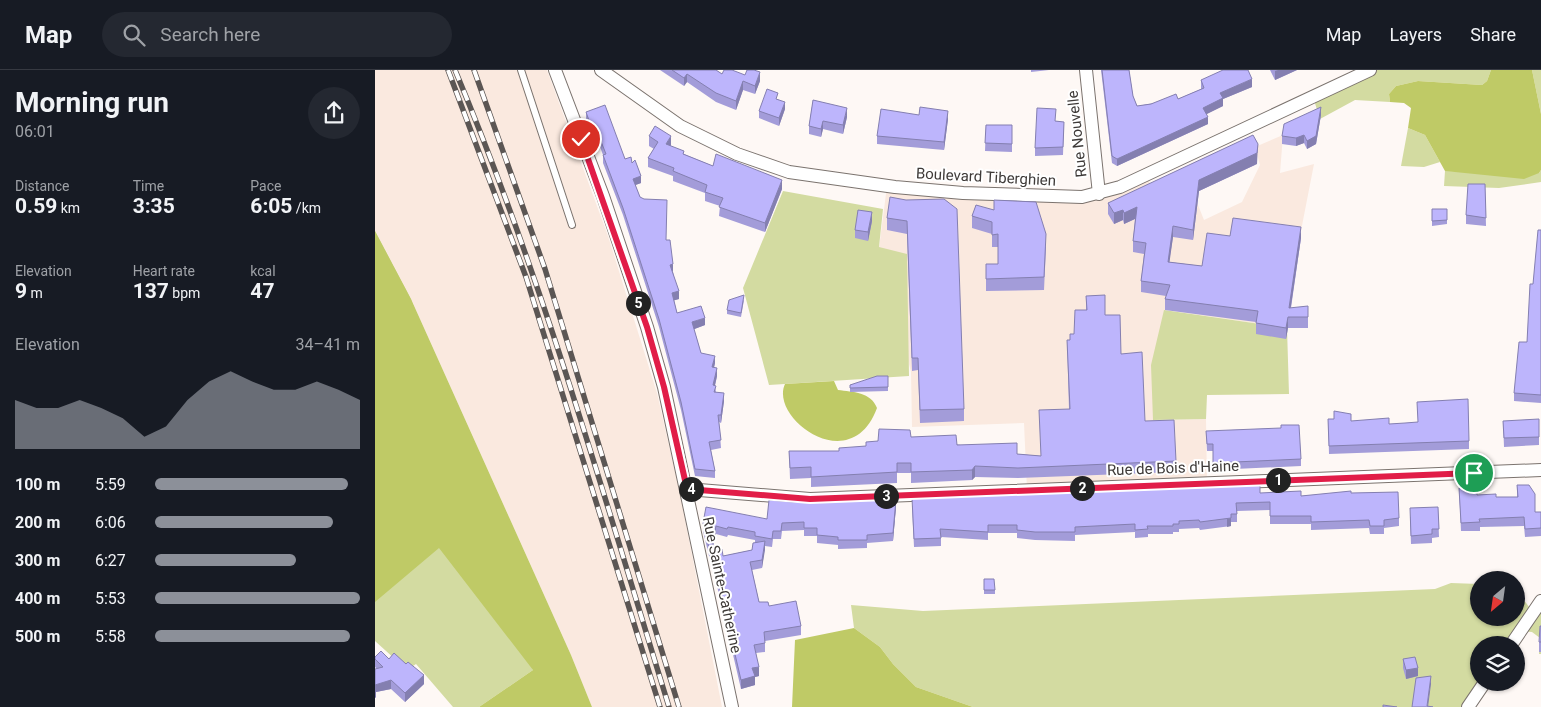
<!DOCTYPE html>
<meta charset="utf-8">
<style>
body{margin:0;font-family:Roboto,sans-serif;background:#242831;color:#f1f3f6;height:100vh;display:flex;flex-direction:column;font-size:19px;white-space:nowrap}
*{box-sizing:border-box;margin:0}
p{font-size:16px;color:#9ea1a6}
.icon{flex:none;width:28px;height:28px;fill:none;stroke:currentColor;stroke-width:2;stroke-linecap:round;stroke-linejoin:round}
.map{position:relative;flex:1;overflow:hidden}
.drawer{display:flex;flex-direction:column;background:#171b24;width:375px}
.drawer>*{flex:none}
.needle{width:32px;rotate:209deg}
.buttons{position:absolute;left:1095px;top:501px;display:grid;gap:10px}
.buttons a{display:grid;place-items:center;width:55px;height:55px;border-radius:50%;background:#171b24;box-shadow:0 1px 4px #0004;font-size:25px}
.pin{position:absolute;display:grid;place-items:center;width:42px;height:42px;color:#fff;margin:-21px;border:2px solid #fff;border-radius:50%;box-shadow:0 1px 5px #0007}
.km{position:absolute;width:25px;height:25px;margin:-12px;border-radius:50%;background:#222;color:#fff;font-size:14px;line-height:25px;text-align:center}
.round{display:grid;place-items:center;flex:none;width:52px;height:52px;border-radius:26px;background:#242831}
.overview{display:flex;align-items:center;justify-content:space-between;height:85px;padding:0 15px}
h1{font-size:28px;font-weight:700;line-height:38px}
.stats{display:grid;grid-template-columns:repeat(3,1fr);gap:8px;height:85px;padding:5px 15px}
.stats div{display:grid;align-content:center}
.stats b{font-size:21px;font-weight:700}
.stats small{font-size:14px;font-weight:400}
.stats p{font-size:14px}
.chart{height:140px;padding:10px 15px}
.chart p{display:flex;justify-content:space-between}
.chart svg{width:100%;height:90px;margin-top:5px;fill:#8c9099;opacity:.7}
ul{padding:0 15px;list-style:none;font-size:16px}
li{display:grid;grid-template-columns:80px 60px 1fr;align-items:center;height:38px}
li i{height:12px;border-radius:6px;background:#8c9099}
header{display:flex;align-items:center;gap:30px;box-sizing:border-box;height:70px;padding:0 25px;background:#171b24;border-bottom:1px solid #363941}
header strong{font-size:24px}
nav{display:flex;gap:28px;margin-inline-start:auto;font-size:18px}
.search{width:350px;height:45px;background:#242831;display:flex;align-items:center;gap:12px;box-sizing:border-box;padding:0 18px;border-radius:28px;color:#9ea1a6;font-size:19px}
main{display:flex;flex:1;min-height:0}
.map>svg:first-child{display:block}
.built{fill:#fae9df}
.green{fill:#d3dba1}
.forest{fill:#bfca66}
.lines{fill:none;stroke-linecap:round;stroke-linejoin:round}
.lane-casing{stroke:#7b736e;stroke-width:8}
.street-casing{stroke:#7b736e;stroke-width:14}
.lane{stroke:#fff;stroke-width:6}
.street{stroke:#fff;stroke-width:12}
.rail-casing{stroke:#5b5654;stroke-width:5.5}
.rail{stroke:#fff;stroke-width:4;stroke-dasharray:11;stroke-linecap:butt}
.wall{fill:#a39cd9;fill-rule:evenodd}
.shaded-wall{fill:#847fb0}
.building{fill:#bdb5fc;stroke:#847fb0}
.route-casing{stroke:#fff;stroke-width:10}
.route{stroke:#e11d48;stroke-width:6}
.labels{text-anchor:middle;stroke-width:4;stroke-linejoin:round;paint-order:stroke}
.street-label{font-size:15px;fill:#3e3a38;stroke:#fff}
</style>
<header>
<strong>Map</strong>
<div class="search"><svg class="icon" aria-label="search" viewBox="0 0 24 24"><circle cx="10" cy="10" r="6"/><path d="M15 15l6 6"/></svg>Search here</div>
<nav><a>Map</a><a>Layers</a><a>Share</a></nav>
</header>
<main>
<section class="drawer">
<div class="overview"><div><h1>Morning run</h1><p>06:01</p></div><a class="round"><svg class="icon" aria-label="share" viewBox="0 0 24 24"><path d="M12 15V3M7 8l5-5 5 5M5 13v7h14v-7"/></svg></a></div>
<div class="stats">
<div><p>Distance</p><b>0.59<small> km</small></b></div>
<div><p>Time</p><b>3:35</b></div>
<div><p>Pace</p><b>6:05<small> /km</small></b></div>
</div>
<div class="stats">
<div><p>Elevation</p><b>9<small> m</small></b></div>
<div><p>Heart rate</p><b>137<small> bpm</small></b></div>
<div><p>kcal</p><b>47</b></div>
</div>
<div class="chart"><p><span>Elevation</span>34–41 m</p>
<svg viewBox="0 0 160 44" preserveAspectRatio="none"><path d="M0 44V20L10 24L20 24L30 20L40 24L50 29L60 38L70 33L80 20L90 11L100 6L110 11L120 15L130 15L140 11L150 15L160 20V44z"/></svg>
</div>
<ul>
<li><b>100 m</b>5:59<i style="width:94%"></i></li>
<li><b>200 m</b>6:06<i style="width:87%"></i></li>
<li><b>300 m</b>6:27<i style="width:69%"></i></li>
<li><b>400 m</b>5:53<i style="width:100%"></i></li>
<li><b>500 m</b>5:58<i style="width:95%"></i></li>
</ul>
</section>
<div class="map">
<svg width="1166" height="637" viewBox="0 0 1166 637">
<rect width="100%" height="100%" fill="#fef8f5"/>
<path class="built" d="M0,0h172l61,166 49,157 22,96 43,218h-130l-21,-52 -160,-356 -36,-68z
M908,65l-3,38 34,-9 -15,77 -12,87 -122,-18 -11,110 52,-1 1,64 -180,7 -3,-67 -112,4 -1,-55 -32,-124 8,-62 173,11 86,-22 9,18 41,7 8,20 38,-18 18,-37 -5,-18z"/>
<path class="green" d="M995,0h121l-4,11 -5,4 -64,-4 -22,5 -7,8 1,8 -35,-2 -35,19 -7,-22z
M1157,0h9v44z
M1033,58l17,7 15,27 -16,5 -23,-1z
M1166,100v12l-42,6 -55,-2 1,-15 94,2z
M408,121l100,18 -4,38 28,7 2,122 -140,9 -26,-97z
M0,161l36,68 122,371 -54,37h-26l-37,-43 -9,6 -32,-29z
M789,240l123,18 2,66 -82,1 -1,24 -53,1 -2,-55z
M1076,513l28,1v34h37v-28l17,22 8,-12v54h-2l1,-16 -8,-6 -11,-1 -10,14h-32v37l-11,25h-495l-57,-20 -23,-23 -13,-17 -26,-19 -3,-23 72,6 512,-22z"/>
<path class="forest" d="M1116,0h41l9,44v56l-2,3 -15,6 -79,-8 -20,-36 -17,-7 3,-20 -7,-5 -14,-1 -1,-8 7,-8 22,-5 64,4 5,-4z
M0,161l36,68 160,356 21,52h-113l54,-37 -94,-122 -64,54z
M459,311l4,9c15,2 33,2 39,18 -26,71 -108,10 -92,-24z
M479,558l26,19 13,17 23,23 57,20h-181l3,-67z"/>
<g class="lines">
<g class="lane-casing">
<path id="lane" d="M146,0l51,155"/>
</g>
<g class="street-casing">
<path id="street" d="M180,0l48,126 44,131 17,60 68,320
M226,0l79,56 57,28 52,18 106,15 68,6 119,4 38,-10 250,-117
M711,0l13,124
M312,419l123,10 731,-29
M1136,575l30,-44
M1093,637l17,-25"/>
</g>
<use href="#lane" class="lane"/>
<use href="#street" class="street"/>
<g class="rail-casing">
<path id="rail" d="M73,0l78,207 134,430
M80,0c87,207 148,423 214,637
M99,0l71,199 134,438"/>
</g>
<use href="#rail" class="rail"/>
</g>
<path class="wall" d="M285,0h56l6,4 38,7 -5,13 -12,-4 -7,20 -20,-8 -29,-20 -3,4z
M656,0h18l-18,2z
M726,0h28l4,26 4,10 41,-7 23,-10v-9l51,7 -29,12v7l-17,8 2,10 -91,42 -5,-3z
M895,0h27l-22,10z
M403,29l7,10 -6,17 -20,-8v-7z
M438,30l34,17 -4,17 -20,-5 -2,8 -12,-3v-8z
M211,42l39,47 7,4 9,20 -6,2 5,12 26,43 13,59 -5,1 3,13 28,12 -11,4 7,24 14,10 -1,5 3,8 -2,10 1,6 8,9 -3,22 -2,-1 2,26 -10,2 4,21v7l-20,-2 -14,-66 -22,-83 -36,-112 -20,-52v-8l-5,-14 -3,1 -3,-5 -6,-18z
M544,45l29,4 -4,31 -67,-6v-8z
M946,45l-5,29 -9,5 -3,-6 -8,3 -14,-2v-8z
M680,51l9,1 -1,33 -28,1v-8z
M611,55h26v27l-27,-1z
M274,66l22,10 13,8 29,12 69,23 -17,43 -46,-16 1,-10 -15,-5v-8l-32,-12v-5l-25,-9v-9l6,-9 -5,-3z
M882,94l-58,27 -6,49 -20,-3 -4,25 33,4 28,-30 71,2 -10,70 17,9v11h-20l-2,11 -30,-5v-12l-91,-12v-11l1,-3 -25,-4v-11l3,-27 -11,-2v-11l2,-22 -11,5 -1,-4 -9,4 -6,-10v-11z
M1110,114l1,42 -20,-2v-9z
M531,130l58,209v12l-44,2 -2,-53 -6,1 -5,-137 -20,-4v-12z
M601,135l70,42 -2,43 -58,1v-27h12v-17h-6v-13l-20,-6v-12z
M1057,139h15v15l-15,2z
M497,151l-4,20 -13,-3v-8z
M1166,160v173l-27,-2v-8l13,-51 6,-58z
M711,226l19,19 16,39 24,67 31,40v11l-158,6 -43,-1 -3,3 -61,3v-10h-14v10l-86,4v-9l-21,1 -1,-28h50l27,-5 12,-5 33,-4 106,17 24,2 28,-47 -2,-69h3l4,-6 12,-24z
M369,230l-3,17 -14,-3v-4z
M513,306v15l-38,1v-7z
M953,349l61,5 80,17v8l-140,5z
M1128,351l36,16v8l-35,2z
M831,361l95,28v7l-88,4v-19h-6z
M1142,415l18,27h6v24l-16,1 -1,-11 -44,1v4h-19l-2,-43 18,7 19,2h21z
M865,416l20,7 41,3 50,-3 48,25v8l-15,2v6h-14l-1,-6 -58,2v-6h-41v-14l-33,1v11h-6v4l-31,4 -1,-2 -20,1v3h-6v2h-25v3l-13,1v-6l-60,3v6l-40,-1 -18,-2v-5h-29v7l-47,-3v9l-27,1 -2,-41z
M417,432l104,5 -3,34 -26,2v5l-29,1v-4l-21,-2v-7h-13v-6l-22,1 -1,8h-8l-1,8 -7,-1 -3,22 -10,2 7,32 10,4 32,20v9l-36,6v11l-9,1 3,23 -4,1v8l-14,4 -30,-129v-3l-1,3 -7,-29v-8l64,-4zM341,464l11,3 1,-2 27,5v3l-3,7 -29,6 -11,-5z
M1063,437l1,30 -7,1v5l-21,1 -1,-27z
M609,509l11,11v4h-11z
M1166,556v26h-2v-10z
M0,587l14,2 35,25 -19,18 -14,-13 -15,3v5l-1,1v-29h2l-2,-2z
M1028,589l15,17 -12,3 -3,-11z"/>
<path class="shaded-wall" d="M903,0h19l-22,10v-9z
M385,2v9l-5,13v-8z
M312,4v8l-3,4v-8z
M877,9v8l-29,12v7l-20,10v-8l17,-15z
M368,11v9l-7,20v-9z
M410,32v7l-6,17v-8z
M946,37v8l-5,29 -9,5v-8z
M472,38v9l-4,17v-9z
M573,41v8l-4,31v-8z
M833,47v7l-91,42v-7z
M448,51v8l-2,8v-8z
M223,64v7l-3,1v-7z
M929,65v8l-8,3v-8z
M296,66v10l-5,8v-10z
M883,74l-1,20 -58,27 -6,49v-10l6,-50z
M266,106v7l-8,3v-7z
M407,110v9l-17,43v-9z
M762,137v11l-13,6v-11z
M748,140v10l-9,4v-11z
M497,142v9l-4,20v-9z
M798,156v11l-5,36v-11z
M926,157v11l-12,81v-11z
M298,194v7l-3,1v-7z
M304,221v8l-7,2v-8z
M913,247v11l-2,11v-11z
M330,248v7l-13,5v-8z
M340,286v7l-3,12v-8z
M342,298v8l-4,17v-8z
M349,323v8l-3,22v-8z
M600,396v11l-3,3v-10z
M521,429v8l-3,34v-8z
M856,448v8l-4,1v-8z
M341,456v8l-5,20v-3l-1,9v-8z
M390,471v9l-3,18v-8z
M384,597v9l-4,1v8l-14,4v-9l11,-12z
M1043,598v8l-12,3v-9z
M49,605v9l-19,18v-9z
M1056,606v8l-3,23h-1z
M16,610v9l-15,3v5l-1,1v-13z"/>
<path class="building" d="M297,0h44l6,4 2,-4h8l13,5 2,-5h7l6,2 -5,14 -12,-5 -7,20 -20,-8 -29,-19 -3,4z
M727,0h27l4,26 4,10 14,-2 25,-10 2,5 26,-11 -3,-8 22,-10h25l4,9 -32,14 3,5 -20,10 5,9 -91,42 -5,-3z
M392,19l11,4 -2,6 9,3 -6,16 -20,-7z
M438,30l34,8 -4,17 -20,-4 -2,8 -12,-3z
M230,35l20,54 6,-2 1,6 3,-3 6,16 -8,3 7,18 4,2 23,1 -1,40h4l3,24 -3,1 9,26 -7,2 5,20 24,-7 4,12 -13,4 9,31 14,3 -3,11 5,1 -4,17 3,1 -2,6 10,1 -3,22h-3l3,25 -12,2 6,29 -20,-2 -14,-67 -22,-83 -36,-111 -20,-53 3,-1 -8,-20 -3,1 -3,-6 -6,-17z
M545,37l28,4 -4,31 -67,-6 4,-27 38,6z
M946,37l-5,29 -9,5 -3,-6 -8,3 -14,-2 2,-12z
M662,38l19,1 -1,12 9,1 -1,25 -28,1z
M611,55h26v19l-27,-1z
M280,56l16,10 -5,8 18,7 -1,3 30,12 3,-12 66,26 -17,43 -46,-16 4,-9 -18,-6 2,-7 -34,-14 1,-3 -26,-10 10,-16 -9,-6z
M878,65l5,9 -1,9 -58,27 -6,50 -20,-4 -5,36 34,4 5,-33 23,3 3,-18 68,9 -12,81 19,-2v11h-20l-2,11 -30,-5 2,-12 -93,-12 5,-14 -29,-4 5,-38 -13,-2 4,-34 -13,6 -1,-3 -9,3 -6,-10z
M1093,114h17l1,34 -20,-3z
M515,127l16,3 38,-1 13,10 7,200 -44,1 -2,-52h-6l-5,-137 -20,-3z
M619,130l42,2 10,32 -2,43 -58,2v-15h12v-30l-6,1v-13l-20,-6 4,-11 18,5z
M1057,139h15v11l-15,1z
M483,140l14,2 -4,20 -13,-2z
M1163,160h3v165l-27,-2 5,-51h8l3,-58h3z
M369,225l-3,18 -14,-3 2,-10z
M730,225v20h15l1,39 21,-2 3,69 29,-1 2,41 -158,7 -43,-2 -3,4 -61,2v-9h-14v9l-86,5v-10l-21,1 -1,-17h50v-3l27,-2v-4l12,-1 1,-12 31,1 1,7 45,-2 1,10 60,-2v11l24,2 -2,-46 31,-1 -3,-69h3v-6h4l1,-24h12l-1,-14z
M502,306h11v11l-38,1v-3z
M1093,329l1,42 -140,5 -1,-27h6v-8l17,3v7l38,-3v6l16,-1 13,-1 -1,-20z
M1164,349v18l-35,1 -1,-17z
M906,355h18l2,34 -88,4v-19h-6l-1,-13 75,-3z
M865,414v2l20,-1v8l41,-2v5l50,-5v2l47,-1 1,26 -15,2v6h-14l-1,-6 -58,2v-6h-41v-14l-34,1 1,11h-6v4l-31,4 -1,-2 -20,1v3h-6v2h-26l1,3 -13,1v-6l-60,3v5h-40l-18,-2v-5h-29v7l-48,-3 1,9 -27,1 -2,-41z
M1142,415h12l6,9v18h6v16l-16,1 -1,-12 -45,2 1,3 -19,1 -2,-35 18,-1v8l19,-1v3h22z
M521,429l-3,34 -26,2v5h-29v-3l-21,-2v-7h-13v-6l-22,1 -1,8h-8l-1,8 -17,-3v-4l-27,-5 -1,2 -11,-3 -6,26 -7,-29 3,-16 61,12 2,-19 23,2z
M1063,437l1,22h-7v5l-21,2 -1,-28z
M390,471l-3,19 -12,2 9,40h9l1,4 27,-5 5,25 -37,6 1,11 -11,2 5,22 -7,1 3,8 -14,4 -30,-129 11,-2 1,7 29,-6 1,-7z
M609,509h10l1,11h-11z
M1165,556h1v16h-2z
M6,581l8,8 5,-6 12,11 2,-2 16,13 -19,18 -14,-13 -16,5v-16l8,-2 -8,-8v-2z
M1040,587l3,11 -12,2 -3,-11z
M1056,606l-4,30 6,1h-21l4,-29z
M1008,635l14,2h-14z"/>
<g class="lines">
<g class="route-casing">
<path id="route" d="M206,69l66,188 17,60 23,102 123,10 664,-26"/>
</g>
<use href="#route" class="route"/>
</g>
<g class="labels">
<g class="street-label">
<text transform="translate(702 64) rotate(-96)" y="5">Rue Nouvelle</text>
<text transform="translate(611 107) rotate(3)" y="5">Boulevard Tiberghien</text>
<text transform="translate(798 398) rotate(-2)" y="5">Rue de Bois d'Haine</text>
<text transform="translate(347 515) rotate(78)" y="5">Rue Sainte-Catherine</text>
</g>
</g>
</svg>
<div class="buttons">
<a><svg class="needle" viewBox="-14 -14 28 28"><path d="M0-13l5 13h-10z" fill="#e53935"/><path d="M0 13l5-13h-10z" fill="#9ea1a6"/></svg></a>
<a><svg class="icon" aria-label="layers" viewBox="0 0 24 24"><path d="M12 4l9 5-9 5-9-5zM3 14l9 5 9-5"/></svg></a>
</div>
<div class="pin" style="left:1099px;top:403px;background:#1e9e55"><svg class="icon" aria-label="arrive" viewBox="0 0 24 24"><path d="M6 21V4h12l-3 4 3 4H6"/></svg></div>
<div class="pin" style="left:206px;top:69px;background:#d93025"><svg class="icon" aria-label="check" viewBox="0 0 24 24"><path d="M5 12l5 5 9-10"/></svg></div>
<b class="km" style="left:903px;top:410px">1</b>
<b class="km" style="left:707px;top:418px">2</b>
<b class="km" style="left:511px;top:426px">3</b>
<b class="km" style="left:316px;top:419px">4</b>
<b class="km" style="left:263px;top:233px">5</b>
</div>
</main>
